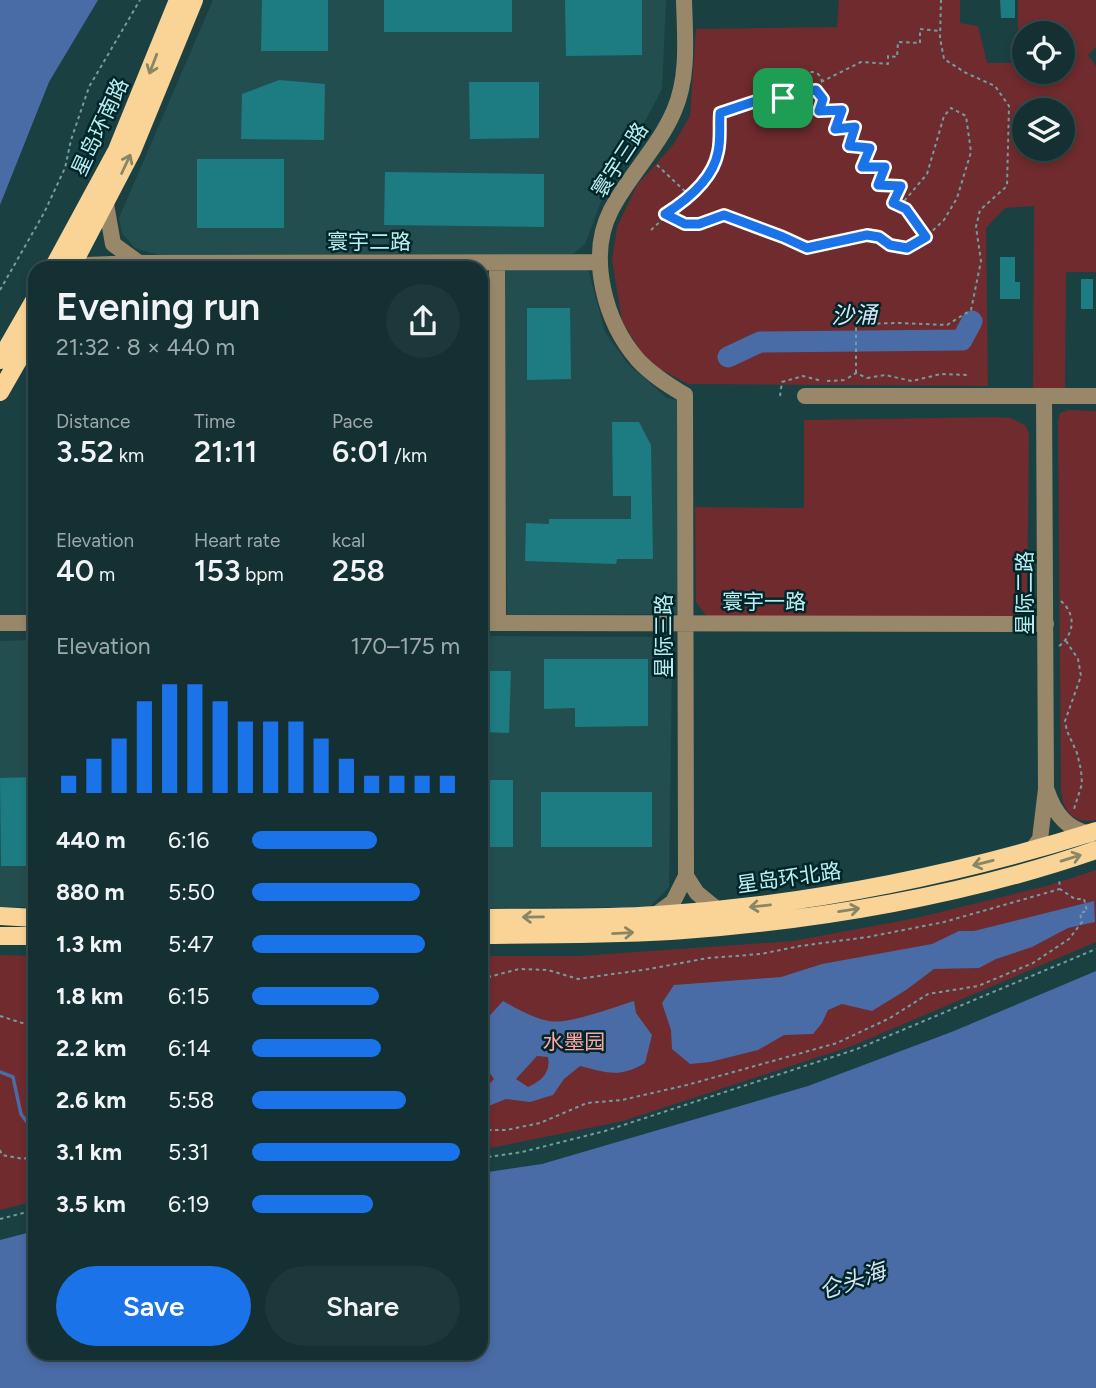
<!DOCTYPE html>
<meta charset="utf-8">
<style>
body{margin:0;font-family:Figtree,"Noto Sans SC",sans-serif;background:#1d383a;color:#f1f3f6;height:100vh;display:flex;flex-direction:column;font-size:26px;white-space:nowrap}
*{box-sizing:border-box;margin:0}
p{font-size:23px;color:#9da9ac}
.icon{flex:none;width:38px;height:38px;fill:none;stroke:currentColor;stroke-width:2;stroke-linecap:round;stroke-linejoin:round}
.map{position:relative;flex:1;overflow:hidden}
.sheet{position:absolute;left:28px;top:261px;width:460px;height:1099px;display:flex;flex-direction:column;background:#143032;border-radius:21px;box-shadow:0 4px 10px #0003,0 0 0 2px #334b4d}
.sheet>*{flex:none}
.buttons{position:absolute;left:1012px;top:21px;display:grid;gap:14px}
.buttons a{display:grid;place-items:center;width:63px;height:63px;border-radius:50%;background:#143032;box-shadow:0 4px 10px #0003,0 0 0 2px #334b4d;font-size:35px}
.pin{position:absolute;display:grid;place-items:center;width:60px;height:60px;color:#fff;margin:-30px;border-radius:14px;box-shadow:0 4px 10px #0006}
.round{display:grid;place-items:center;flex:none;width:74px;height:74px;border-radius:37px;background:#1d383a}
.headline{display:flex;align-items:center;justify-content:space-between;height:119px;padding:0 28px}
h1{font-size:38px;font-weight:600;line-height:52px}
.figures{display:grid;grid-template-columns:repeat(3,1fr);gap:10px;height:119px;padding:7px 28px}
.figures div{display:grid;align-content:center}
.figures b{font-size:30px;font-weight:600}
.figures small{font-size:19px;font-weight:400}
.figures p{font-size:19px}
.chart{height:196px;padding:14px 28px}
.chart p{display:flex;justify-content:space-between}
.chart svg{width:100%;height:126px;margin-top:7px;stroke:#1a73e8;stroke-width:6}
.button{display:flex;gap:14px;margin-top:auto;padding:14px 28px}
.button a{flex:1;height:80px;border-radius:42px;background:#1a73e8;color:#fff;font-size:28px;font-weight:600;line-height:80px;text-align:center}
.button a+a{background:#1d383a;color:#f1f3f6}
ul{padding:0 28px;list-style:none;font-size:23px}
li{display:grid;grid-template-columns:112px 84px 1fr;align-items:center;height:52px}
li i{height:18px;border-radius:9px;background:#1a73e8}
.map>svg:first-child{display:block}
.built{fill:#234e50}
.green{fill:#6f2b2e;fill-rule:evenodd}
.water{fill:#4a6ca6;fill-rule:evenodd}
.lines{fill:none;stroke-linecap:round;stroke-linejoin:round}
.stream{stroke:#4a6ca6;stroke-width:3.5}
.river{stroke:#4a6ca6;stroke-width:21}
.building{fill:#1c7c81}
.path{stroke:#719ea1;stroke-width:2;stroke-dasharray:3.5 3.5;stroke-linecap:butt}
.minor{stroke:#99876a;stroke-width:16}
.major{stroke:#f9d496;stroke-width:18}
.oneway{stroke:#898665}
.route-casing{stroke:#fff;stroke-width:14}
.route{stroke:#1a73e8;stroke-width:9}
.labels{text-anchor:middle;stroke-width:5;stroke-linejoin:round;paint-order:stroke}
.street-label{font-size:21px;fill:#baedf0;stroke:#002629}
.park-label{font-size:21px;fill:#fda5a5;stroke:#002629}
.water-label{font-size:23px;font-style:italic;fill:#d9e4f5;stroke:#002629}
</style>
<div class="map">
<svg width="1096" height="1388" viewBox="0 0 1096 1388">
<rect width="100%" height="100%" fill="#1b4042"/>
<path class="built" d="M213,0h453l-4,89 -32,60 -19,26 -26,69 -12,10 -414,1 -24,-7 -13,-15 -3,-15z
M503,269h85l17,63 23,32 39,34 13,3 -1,213 -172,1z
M481,283h10l2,332h-12z
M481,636l178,1 10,4 3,13 -3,233 -19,20 -169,1z
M35,640v267h-35v-266z"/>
<path class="green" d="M839,0h121v23l18,3 9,37h31v-63h78v47l-8,8 8,11v206h-30l-1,119 -32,-1 1,-184 -29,2 -19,20 2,158 -300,-2 -41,-22 -25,-41 -10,-61 5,-33 20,-42 36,-40 17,-29 6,-87 141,-2zM1024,33h38v39h-38zM1024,110h38v39h-38z
M1068,410l28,1v409c-21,5 -34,-9 -35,-30l-3,-369 2,-8z
M996,417l15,1 15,8 3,8 -2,177 -6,6 -313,1 -12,-16 -1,-95 109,1v-88z
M1096,870v72l-244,104 -229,75 -142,29v-194h99l213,-15 123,-23 134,-33z
M0,955l35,1v245l-35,9z"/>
<path class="water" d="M0,0h98l-49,82 -49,123z
M1094,901l1,21 -27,6 -36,19 -36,12 -17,9 -45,1 -28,21 -34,21 -30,-7 -14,6 -6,13 -9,11 -29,1 -26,15 -48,12 -20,2 -18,-15 -1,-19 -9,-27 12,-18 107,-8 41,-13 110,-20 27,-13h15z
M1096,971v417h-1096v-148l35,-9v122h446v-180l61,-9 266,-78 146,-55z
M503,1001c14,8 30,17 46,20 18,4 66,-14 85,-20l2,12 16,22 -7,28c-25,15 -38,10 -65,3l-16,13 -11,16 -23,7 -24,-3 -25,10v-16l13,-14 -5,-7 -8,1v-48zM537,1056l11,1c3,16 -7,24 -20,30l-12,-8z"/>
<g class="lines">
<path class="stream" d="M0,1072l13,5 8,37 14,19"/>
<path class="river" d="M728,357l32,-15 202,-2 10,-19"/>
</g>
<path class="building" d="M262,0h66v51h-67z
M384,0h128v32h-128z
M565,0h77v55l-76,1z
M1000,0h15v18h-14z
M279,80l46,4 -1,56 -83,-1 1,-45z
M469,82h70v56l-69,1z
M197,159h87v69h-87z
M385,172l159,2v53l-160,-2z
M1000,257h15v25h5v17h-20z
M1081,279h12v30h-12z
M527,308h43l1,71 -44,1z
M612,422h27l12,23 2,114h-36l-1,5 -91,-3 1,-38 23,1v-5h82v-23h-18z
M544,659h104v67l-73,1v-19l-31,1z
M481,671h30l-2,62 -28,-1z
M35,777v89h-34l-1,-88z
M481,780h32v67h-32z
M541,792h111v55h-111z"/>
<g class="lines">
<path class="path" d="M802 82a10 10 0 1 1 20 0a10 10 0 1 1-20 0Z
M821,82l40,-20 27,2v-8l9,1 1,-15 22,1v-14l19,2
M816,90l7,9 -4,12 23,-1 -7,19 20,-2 -6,19 21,2 -8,19h23l-7,18 23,1 -8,17 13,6 19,26
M657,165l32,30
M665,214c30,15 30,9 60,1l58,22 24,11 60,-13 12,2 21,11h7l19,-11 18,-17 13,-22 14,-46 -5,-36 -15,-8 -7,8 -17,58 -27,32
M651,230l55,-51 12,-26 2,-40 60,-20 3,5 22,-9
M0,290l44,-77 21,-45 6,-28 18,-53 51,-87
M856,373v-49l43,-1 48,2 24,-15 10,-49 -5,-34 4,-17 27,-24 2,-80 -14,-20 -29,-13 -22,-14 -4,-21 1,-38
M848,378l8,-5 11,5
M867,378l18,-3 27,6 29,-7 29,1
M827,381l20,-1
M780,396l2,-14 21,-6 19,5
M1066,641l12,18 3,17 -16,45 2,10 10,22 4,17 1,14 -8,25
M1059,646c16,-12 17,-32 2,-45
M481,979l38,-10 29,1 30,9 71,-10 59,-11 53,-4 39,-8 68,-9 76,-15 116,-33
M0,1016l35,11
M35,1040l-4,8 4,15
M481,1130h25l34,-7 47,-20 35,-3 65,-15 150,-42 53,-25 38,-24 50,-8 55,-23 36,-24 13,-17 -2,-9 7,-2 -3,-12h-9l-15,-10 -1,-11
M0,1150l2,5 22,4 11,-5
M481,1158l41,-6 83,-21 252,-82 239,-100
M0,1219l35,-9"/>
<path class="minor" d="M106,204l7,40 26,19
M497,263l1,360
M78,268l8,-3 53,-2 460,-1
M805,396h291
M0,623h35
M481,623l565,1
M1047,791c7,21 19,38 41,42
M1032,850l8,-11 6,-50 -2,-393
M686,876l11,17 22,18
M654,916l19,-14 13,-26 -1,-481c-17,-10 -33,-20 -47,-35 -33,-38 -51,-103 -27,-150 18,-35 47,-62 63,-99 15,-34 11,-74 10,-111"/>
<path class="major" d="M53,268l64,-118 61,-150
M71,268l61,-117 62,-151
M0,360l35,-61
M0,392l35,-61
M0,916l35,2
M481,918c59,-1 118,1 176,-3 150,-10 296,-39 439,-84
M481,935c68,-1 135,0 203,-5 136,-10 283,-35 412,-80
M0,936h35"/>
</g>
<defs><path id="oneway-shaft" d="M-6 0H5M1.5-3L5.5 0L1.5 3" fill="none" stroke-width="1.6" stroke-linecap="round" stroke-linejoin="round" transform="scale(1.75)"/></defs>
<g class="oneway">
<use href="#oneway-shaft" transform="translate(153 64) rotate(111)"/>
<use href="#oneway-shaft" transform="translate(126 164) rotate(-65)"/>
<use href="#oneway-shaft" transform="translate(1071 858) rotate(-17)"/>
<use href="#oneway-shaft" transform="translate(983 863) rotate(166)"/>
<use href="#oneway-shaft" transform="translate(760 906) rotate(174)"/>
<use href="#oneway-shaft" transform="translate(849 910) rotate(-9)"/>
<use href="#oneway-shaft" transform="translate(533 917) rotate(179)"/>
<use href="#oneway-shaft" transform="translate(623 933) rotate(-3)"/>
</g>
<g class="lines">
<g class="route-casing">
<path id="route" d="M805,89l5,2 6,-1 7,9 -4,12 23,-1 -7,19 20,-2 -6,19 21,2 -8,19h23l-7,18 23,1 -8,17 13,6 20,28 -19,11 -17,-3 -11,-8 -12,-2 -60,13 -24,-11 -59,-22 -25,9h-14l-20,-10c22,-14 48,-35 53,-62 3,-13 1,-27 2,-39l60,-20 3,5z"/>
</g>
<use href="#route" class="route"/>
</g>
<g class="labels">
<g class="street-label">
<text transform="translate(100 127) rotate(-65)" y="7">星岛环南路</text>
<text transform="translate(620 160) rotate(-57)" y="7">寰宇三路</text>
<text x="369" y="249">寰宇二路</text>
<text transform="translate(1025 593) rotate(-90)" y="7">星际二路</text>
<text x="764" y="609">寰宇一路</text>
<text transform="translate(664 636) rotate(-90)" y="7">星际三路</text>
<text transform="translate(789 878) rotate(-8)" y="7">星岛环北路</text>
</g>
<g class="park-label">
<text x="574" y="1049">水墨园</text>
</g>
<g class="water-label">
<text transform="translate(854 315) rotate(-1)" y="8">沙涌</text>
<text transform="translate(852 1281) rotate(-19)" y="8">仑头海</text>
</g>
</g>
</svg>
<div class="buttons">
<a><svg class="icon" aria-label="locate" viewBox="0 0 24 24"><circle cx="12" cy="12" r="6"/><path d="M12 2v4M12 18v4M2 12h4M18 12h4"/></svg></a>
<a><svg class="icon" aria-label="layers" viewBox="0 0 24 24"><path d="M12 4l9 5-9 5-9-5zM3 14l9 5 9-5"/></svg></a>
</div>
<div class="pin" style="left:783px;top:98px;background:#1e9e55"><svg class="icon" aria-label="arrive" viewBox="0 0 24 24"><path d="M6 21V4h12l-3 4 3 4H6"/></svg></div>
<section class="sheet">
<div class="headline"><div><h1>Evening run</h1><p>21:32 · 8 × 440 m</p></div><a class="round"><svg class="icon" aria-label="share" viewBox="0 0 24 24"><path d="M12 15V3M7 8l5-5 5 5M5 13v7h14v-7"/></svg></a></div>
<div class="figures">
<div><p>Distance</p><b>3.52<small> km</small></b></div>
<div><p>Time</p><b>21:11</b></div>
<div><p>Pace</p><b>6:01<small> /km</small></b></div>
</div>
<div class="figures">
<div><p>Elevation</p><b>40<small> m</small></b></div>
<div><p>Heart rate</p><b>153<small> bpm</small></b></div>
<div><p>kcal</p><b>258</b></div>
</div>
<div class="chart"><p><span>Elevation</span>170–175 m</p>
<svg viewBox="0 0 160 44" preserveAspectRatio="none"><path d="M5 44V38M15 44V32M25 44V25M35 44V12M45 44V6M55 44V6M65 44V12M75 44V19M85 44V19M95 44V19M105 44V25M115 44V32M125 44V38M135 44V38M145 44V38M155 44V38"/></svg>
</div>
<ul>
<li><b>440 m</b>6:16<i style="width:60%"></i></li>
<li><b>880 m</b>5:50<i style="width:81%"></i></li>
<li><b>1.3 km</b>5:47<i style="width:83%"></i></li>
<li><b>1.8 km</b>6:15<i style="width:61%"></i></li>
<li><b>2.2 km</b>6:14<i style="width:62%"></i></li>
<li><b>2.6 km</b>5:58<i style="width:74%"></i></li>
<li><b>3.1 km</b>5:31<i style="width:100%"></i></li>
<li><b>3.5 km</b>6:19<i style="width:58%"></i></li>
</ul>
<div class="button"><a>Save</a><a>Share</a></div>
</section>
</div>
